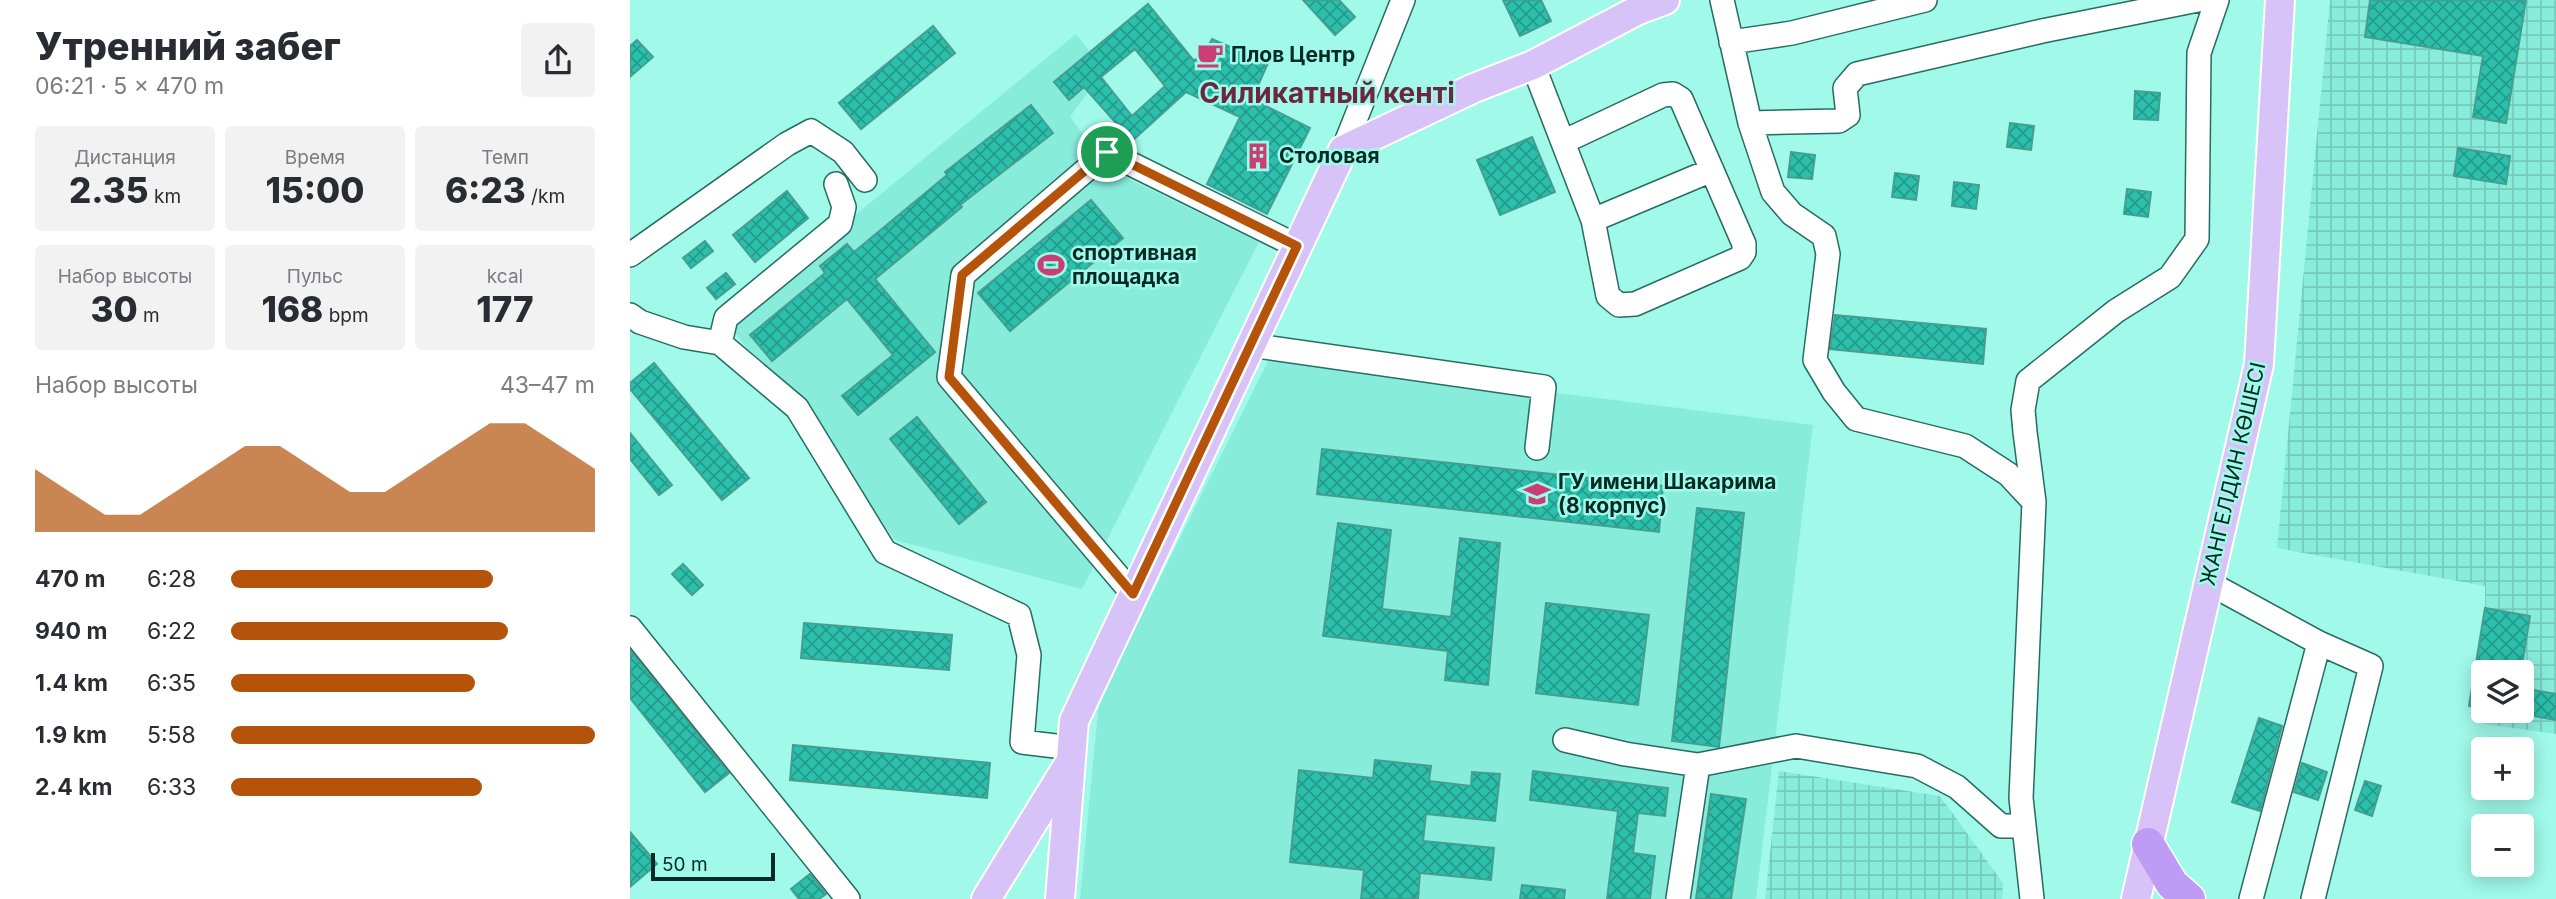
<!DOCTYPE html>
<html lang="ru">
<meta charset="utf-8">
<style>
body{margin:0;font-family:Inter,sans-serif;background:#f2f2f3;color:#2b2b33;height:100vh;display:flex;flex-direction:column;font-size:26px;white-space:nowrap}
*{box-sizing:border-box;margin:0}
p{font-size:23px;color:#7c7c81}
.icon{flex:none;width:38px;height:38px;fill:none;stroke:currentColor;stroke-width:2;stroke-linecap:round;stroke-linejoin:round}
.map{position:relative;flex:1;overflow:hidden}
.sheet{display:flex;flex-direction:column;background:#fff;width:630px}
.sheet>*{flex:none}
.controls{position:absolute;left:1841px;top:660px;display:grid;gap:14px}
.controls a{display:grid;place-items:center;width:63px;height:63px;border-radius:7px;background:#fff;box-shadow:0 4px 18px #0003;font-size:35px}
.scale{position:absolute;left:21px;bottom:18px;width:124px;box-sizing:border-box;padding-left:7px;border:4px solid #032b26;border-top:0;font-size:19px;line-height:24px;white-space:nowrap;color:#032b26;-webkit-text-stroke:5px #a0f9e9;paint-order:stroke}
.pin{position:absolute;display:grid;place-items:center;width:60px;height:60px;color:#fff;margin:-30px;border:4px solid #fff;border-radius:50%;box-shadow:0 2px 7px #0007}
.round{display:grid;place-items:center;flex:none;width:74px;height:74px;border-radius:7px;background:#f2f2f3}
.overview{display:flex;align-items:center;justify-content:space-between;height:119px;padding:0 35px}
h1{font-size:38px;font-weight:800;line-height:52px}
.figures{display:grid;grid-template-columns:repeat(3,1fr);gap:10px;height:119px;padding:7px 35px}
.figures div{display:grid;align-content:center;border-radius:7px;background:#f2f2f3;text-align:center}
.figures b{font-size:35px;font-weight:800}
.figures small{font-size:19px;font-weight:400}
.figures p{font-size:19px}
.chart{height:196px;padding:14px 35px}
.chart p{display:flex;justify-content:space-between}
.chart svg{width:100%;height:126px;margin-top:7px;fill:#b45309;opacity:.7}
ul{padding:0 35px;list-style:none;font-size:23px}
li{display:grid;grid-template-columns:112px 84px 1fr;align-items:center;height:52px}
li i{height:18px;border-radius:9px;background:#b45309}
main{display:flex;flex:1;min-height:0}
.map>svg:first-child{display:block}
.built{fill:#88ecdb}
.industrial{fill:url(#industrial-grid)}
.building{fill:url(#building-cross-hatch);stroke:#459f91;stroke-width:2;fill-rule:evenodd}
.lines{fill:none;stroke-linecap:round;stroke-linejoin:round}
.minor-casing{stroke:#266c61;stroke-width:26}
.major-casing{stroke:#fff;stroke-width:32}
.highway-casing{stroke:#fff;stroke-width:35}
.minor{stroke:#fff;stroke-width:23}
.major{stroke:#d8c3f8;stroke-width:28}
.highway{stroke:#be9bf4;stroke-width:32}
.route-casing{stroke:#fff;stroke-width:14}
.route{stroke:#b45309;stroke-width:9}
.labels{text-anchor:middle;stroke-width:5;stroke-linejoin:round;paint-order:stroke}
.poi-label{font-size:21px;font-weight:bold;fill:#032b26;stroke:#a0f9e9;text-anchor:start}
.street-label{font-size:21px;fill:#032b26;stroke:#a0f9e9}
.district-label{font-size:28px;font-weight:bold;fill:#6b273f;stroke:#a0f9e9}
</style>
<main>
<section class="sheet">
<div class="overview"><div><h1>Утренний забег</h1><p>06:21 · 5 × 470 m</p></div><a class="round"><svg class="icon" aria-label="share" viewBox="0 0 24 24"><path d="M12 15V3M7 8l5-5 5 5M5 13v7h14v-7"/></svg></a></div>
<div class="figures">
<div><p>Дистанция</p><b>2.35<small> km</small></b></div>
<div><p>Время</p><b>15:00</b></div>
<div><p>Темп</p><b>6:23<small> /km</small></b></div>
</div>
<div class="figures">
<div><p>Набор высоты</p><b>30<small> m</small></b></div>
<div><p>Пульс</p><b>168<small> bpm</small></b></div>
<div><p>kcal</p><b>177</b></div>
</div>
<div class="chart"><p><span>Набор высоты</span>43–47 m</p>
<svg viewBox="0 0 160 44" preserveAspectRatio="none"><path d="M0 44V22L10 30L20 38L30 38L40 30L50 22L60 14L70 14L80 22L90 30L100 30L110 22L120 14L130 6L140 6L150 14L160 22V44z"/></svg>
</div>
<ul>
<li><b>470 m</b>6:28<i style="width:72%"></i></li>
<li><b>940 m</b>6:22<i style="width:76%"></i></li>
<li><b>1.4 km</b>6:35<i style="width:67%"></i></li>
<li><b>1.9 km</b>5:58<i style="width:100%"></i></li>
<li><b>2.4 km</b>6:33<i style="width:69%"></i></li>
</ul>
</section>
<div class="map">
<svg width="1926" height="899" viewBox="0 0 1926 899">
<defs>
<pattern id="industrial-grid" width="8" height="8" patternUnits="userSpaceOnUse" patternTransform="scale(1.75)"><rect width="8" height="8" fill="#88ecdb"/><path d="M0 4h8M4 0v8" fill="none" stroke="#74cbbc"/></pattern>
<pattern id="building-cross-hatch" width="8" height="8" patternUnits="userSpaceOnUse" patternTransform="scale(1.75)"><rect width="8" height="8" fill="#2cbfac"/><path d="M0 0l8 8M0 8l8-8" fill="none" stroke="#239b8c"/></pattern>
</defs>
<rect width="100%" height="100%" fill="#a0f9e9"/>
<path class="built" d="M446,34l14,18 -20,17 18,23 -18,25 40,53 149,72 -177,347 -187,-49 -169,-219z
M640,357l543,68 -57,474h-676l19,-198z"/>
<path class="industrial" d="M1700,0h226v734l-71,-10v-13l37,-1v-38h-37v-86l-208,-38z
M1149,771l161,25 63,87 -1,16h-237z"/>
<path class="building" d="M673,0h36l16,17 -20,18z
M873,0h38l10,21 -31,15z
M1740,0h156l-20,123 -33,-6 10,-61 -118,-19z
M518,4l46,57 14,-14 4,-8 56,24 -16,36 58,29 -43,86 -60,-30 33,-67 -54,-25 -54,49 -48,-54 -15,13 -15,-18zM505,49l30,37 -33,30 -31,-39z
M303,26l22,27 -94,76 -22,-26z
M7,40l16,17 -23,20v-31z
M1505,91l25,2 -2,27 -24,-1z
M401,105l22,28 -93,72 2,2 -87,72 60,73 -77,63 -16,-19 51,-41 -46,-56 -75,62 -22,-26 75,-62 -5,-7 27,-22 7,8 93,-77 -2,-3z
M1380,123l24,3 -3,24 -24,-3z
M902,137l23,55 -55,23 -23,-55z
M1828,148l52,8 -4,28 -52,-8z
M1161,152l24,3 -3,24 -24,-2z
M1265,173l24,3 -3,24 -24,-3z
M1324,182l25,3 -3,24 -24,-3z
M1497,189l24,3 -3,25 -24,-3z
M157,191l21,27 -53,44 -22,-27z
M461,200l32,38 -113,93 -32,-38z
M75,241l8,10 -22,17 -8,-10z
M96,273l9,11 -19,15 -9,-11z
M1205,315l151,14 -3,35 -153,-15z
M24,363l95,115 -27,22 -92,-111v-6z
M287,417l69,85 -27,22 -69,-85z
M0,433l42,52 -13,10 -29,-36z
M692,449l341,37 -4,46 -342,-38z
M1067,508l47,5 -25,234 -47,-6z
M708,523l53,7 -9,79 69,8 9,-79 40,5 -12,142 -43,-5 3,-29 -125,-15z
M53,564l20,21 -11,10 -20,-21z
M916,603l103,12 -11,90 -102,-12z
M1855,608l45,8 -9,56h-38v36l-14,-2z
M174,623l148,12 -3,35 -148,-12z
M0,650l99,123 -24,19 -75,-94z
M1892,688l34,6v26l-34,-6z
M1629,718l23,8 -22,85 -28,-9z
M163,745l197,18 -3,35 -197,-18z
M745,760l56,6 -2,15 42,5 1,-14 28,2 -5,47 -69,-7 -3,27 71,7 -3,32 -71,-7 -2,26h-57l3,-29 -74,-8 9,-92 74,8z
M1672,763l25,9 -9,28 -24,-8z
M903,771l135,17 -3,28 -27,-3 -5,40 22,3 -5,43h-43l11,-88 -88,-11z
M1735,781l16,5 -9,30 -17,-6z
M1081,794l35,5 -15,100h-35z
M0,832l27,32 -27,23z
M180,874l16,20 -7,5h-20l-8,-10z
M892,885l43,5 -1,9h-44z"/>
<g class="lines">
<g class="minor-casing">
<path id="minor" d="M1092,0l28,123 23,69 19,22 32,22 4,18 -13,106 19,32 22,27 109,27 43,28 26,28
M1101,42l61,-9 133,-33
M903,65l60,155 15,76 11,9 16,-1 105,-46 4,-6v-8l-63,-145 -8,-5 -10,1 -100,47
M1120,123l89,-2 9,-6 -3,-27 12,-14 185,-43 156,-31
M713,150l60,-150
M963,220l119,-50
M0,255l157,-111 24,-13 32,21 22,28
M0,315l10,7 44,15 36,6 77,65 88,144 134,63 10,40 -7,87 50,6
M90,343l6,-25 114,-94 4,-17 -8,-23
M620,345l294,42 -7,61
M1579,583l110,60 52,23 -58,233
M503,594l-184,-217 14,-102 144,-123 190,94
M0,628l218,271
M935,740l60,14 73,11 98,-19 121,20 40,21 44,39h23
M1048,899l20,-134
M1402,899l-11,-101 13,-296 -9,-70 -2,-22 5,-29 88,-70 54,-34 27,-38 2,-186 18,-53
M1621,899l68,-256"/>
</g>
<g class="major-casing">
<path id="major" d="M356,899l81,-132
M430,899l14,-178 269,-571 131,-62 59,-23 105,-55 27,-10
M1506,899l123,-535 21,-364"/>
</g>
<g class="highway-casing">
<path id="highway" d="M1518,844l24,40 17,15"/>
</g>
<use href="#minor" class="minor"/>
<use href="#major" class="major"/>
<use href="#highway" class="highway"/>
</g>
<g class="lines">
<g class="route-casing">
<path id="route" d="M477,152l190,94 -164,348 -184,-217 13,-102z"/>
</g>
<use href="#route" class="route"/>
</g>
<defs>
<g id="cafe-bare" transform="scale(2.1)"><path d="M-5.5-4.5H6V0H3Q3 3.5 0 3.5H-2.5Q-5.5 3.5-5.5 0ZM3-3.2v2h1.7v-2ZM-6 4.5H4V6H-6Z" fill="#ca3f73" stroke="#a0f9e9" stroke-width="2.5" paint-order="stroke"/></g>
<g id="building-bare" transform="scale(2.1)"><path d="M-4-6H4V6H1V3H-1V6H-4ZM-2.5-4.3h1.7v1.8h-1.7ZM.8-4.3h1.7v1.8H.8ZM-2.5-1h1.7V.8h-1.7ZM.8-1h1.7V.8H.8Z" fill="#ca3f73" stroke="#a0f9e9" stroke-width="2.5" paint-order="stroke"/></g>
<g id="stadium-bare" transform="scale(2.1)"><path d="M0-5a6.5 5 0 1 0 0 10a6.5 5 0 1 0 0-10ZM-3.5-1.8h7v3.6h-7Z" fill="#ca3f73" stroke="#a0f9e9" stroke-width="2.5" paint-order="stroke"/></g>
<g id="school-bare" transform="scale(2.1)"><path d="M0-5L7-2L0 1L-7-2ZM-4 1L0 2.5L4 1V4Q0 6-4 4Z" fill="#ca3f73" stroke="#a0f9e9" stroke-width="2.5" paint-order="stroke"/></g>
</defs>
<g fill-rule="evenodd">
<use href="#cafe-bare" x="580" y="55"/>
<use href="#building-bare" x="628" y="156"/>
<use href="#stadium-bare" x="421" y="265"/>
<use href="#school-bare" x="907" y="494"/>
</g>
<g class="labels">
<g class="poi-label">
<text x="601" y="62">Плов Центр</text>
<text x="649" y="163">Столовая</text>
<text x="442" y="260">спортивная<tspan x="442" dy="24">площадка</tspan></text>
<text x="928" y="489">ГУ имени Шакарима<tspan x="928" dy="24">(8 корпус)</tspan></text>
</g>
<g class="street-label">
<text transform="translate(1603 474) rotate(-77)" y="7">ЖАНГЕЛДИН КӨШЕСІ</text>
</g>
<g class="district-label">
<text x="697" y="103">Силикатный кенті</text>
</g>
</g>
</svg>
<div class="controls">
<a><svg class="icon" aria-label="layers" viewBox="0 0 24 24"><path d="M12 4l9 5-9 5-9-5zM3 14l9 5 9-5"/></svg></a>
<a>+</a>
<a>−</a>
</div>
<div class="scale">50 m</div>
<div class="pin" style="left:477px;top:152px;background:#1e9e55"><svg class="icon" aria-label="arrive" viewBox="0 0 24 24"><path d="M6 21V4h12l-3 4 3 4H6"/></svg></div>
</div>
</main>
